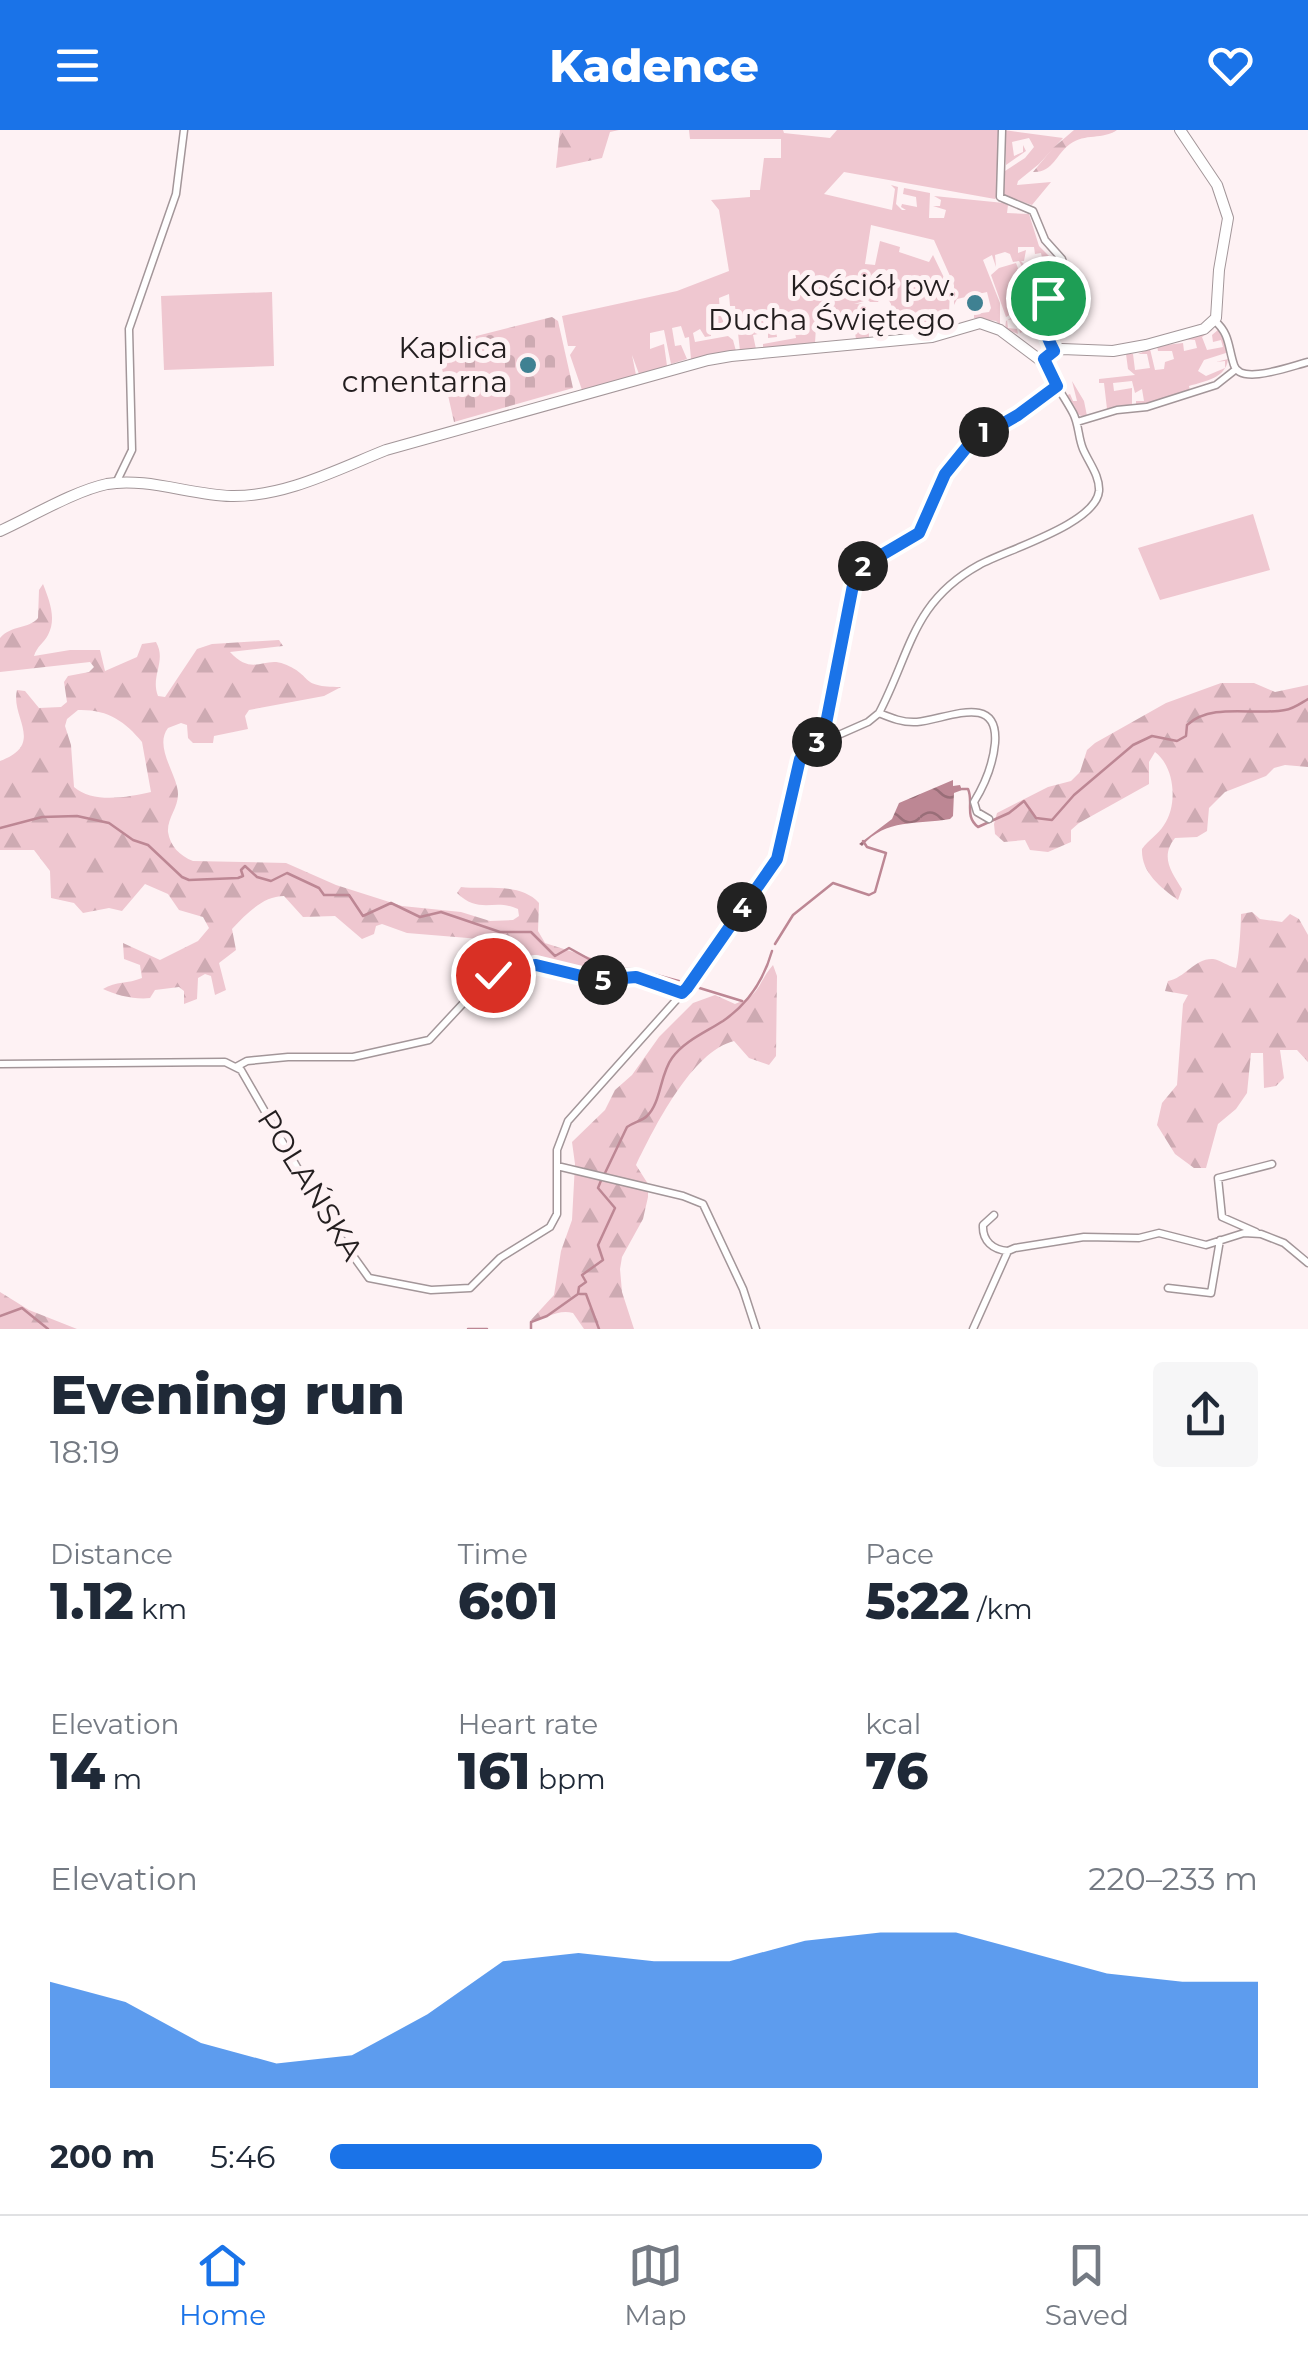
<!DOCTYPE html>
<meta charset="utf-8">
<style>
body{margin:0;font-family:Montserrat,sans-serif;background:#f6f6f7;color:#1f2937;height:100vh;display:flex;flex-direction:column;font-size:38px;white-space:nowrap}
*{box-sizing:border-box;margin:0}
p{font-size:32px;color:#747a83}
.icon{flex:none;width:55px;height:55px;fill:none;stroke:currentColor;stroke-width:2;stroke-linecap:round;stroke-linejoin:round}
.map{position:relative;height:1199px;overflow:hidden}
.side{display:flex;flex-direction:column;background:#fff;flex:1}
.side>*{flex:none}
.pin{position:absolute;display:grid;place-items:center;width:85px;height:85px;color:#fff;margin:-42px;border:5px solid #fff;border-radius:50%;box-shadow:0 2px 10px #0007}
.km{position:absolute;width:50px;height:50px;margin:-25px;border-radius:50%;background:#222;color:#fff;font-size:28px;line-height:50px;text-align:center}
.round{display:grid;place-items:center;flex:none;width:105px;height:105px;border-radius:10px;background:#f6f6f7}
.overview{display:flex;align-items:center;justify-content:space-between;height:170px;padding:0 50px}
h1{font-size:55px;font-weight:800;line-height:75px}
.stats{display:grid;grid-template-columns:repeat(3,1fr);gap:15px;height:170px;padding:10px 50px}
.stats div{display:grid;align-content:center}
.stats b{font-size:50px;font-weight:800}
.stats small{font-size:28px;font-weight:400}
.stats p{font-size:28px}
.chart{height:280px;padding:20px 50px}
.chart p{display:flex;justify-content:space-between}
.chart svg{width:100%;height:180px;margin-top:10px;fill:#1a73e8;opacity:.7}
ul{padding:0 50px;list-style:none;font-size:32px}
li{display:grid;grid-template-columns:160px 120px 1fr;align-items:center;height:75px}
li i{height:25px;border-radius:12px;background:#1a73e8}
header{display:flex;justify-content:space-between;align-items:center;height:130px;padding:0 50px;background:#1a73e8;color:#fff;font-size:45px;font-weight:800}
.tabs{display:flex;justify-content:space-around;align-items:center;height:140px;border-top:2px solid #e0e1e3;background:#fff;font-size:28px;color:#747a83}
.tabs a{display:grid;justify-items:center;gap:5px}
.tabs .on{color:#1a73e8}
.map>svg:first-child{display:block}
.green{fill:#efc7d0}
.forest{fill:url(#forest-firs);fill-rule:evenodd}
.cemetery{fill:url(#cemetery-stones)}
.water{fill:url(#water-waves)}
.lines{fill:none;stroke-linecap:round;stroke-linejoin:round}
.stream{stroke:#bd8794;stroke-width:2.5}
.street-casing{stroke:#a39699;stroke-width:9}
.secondary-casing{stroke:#a39699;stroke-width:12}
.street{stroke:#fff;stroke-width:6}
.secondary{stroke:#fff;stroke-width:10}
.route-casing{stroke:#fff;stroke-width:20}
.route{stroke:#1a73e8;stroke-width:12}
.poi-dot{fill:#3f8192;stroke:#fef2f4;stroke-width:4}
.labels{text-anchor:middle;stroke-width:10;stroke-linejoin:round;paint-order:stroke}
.poi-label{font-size:30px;fill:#231e1f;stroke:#fef2f4;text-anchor:end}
.street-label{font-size:30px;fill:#231e1f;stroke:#fef2f4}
</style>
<header><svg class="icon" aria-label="menu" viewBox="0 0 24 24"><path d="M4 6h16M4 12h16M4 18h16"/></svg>Kadence<svg class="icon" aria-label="heart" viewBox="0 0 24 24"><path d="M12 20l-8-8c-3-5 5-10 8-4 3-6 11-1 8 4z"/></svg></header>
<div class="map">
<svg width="1308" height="1199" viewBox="0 0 1308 1199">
<defs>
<pattern id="forest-firs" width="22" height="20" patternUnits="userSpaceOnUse" patternTransform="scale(2.5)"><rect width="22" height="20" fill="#efc7d0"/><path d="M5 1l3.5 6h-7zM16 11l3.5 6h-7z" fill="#cdaab2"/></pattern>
<pattern id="cemetery-stones" width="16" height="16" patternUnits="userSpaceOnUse" patternTransform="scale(2.5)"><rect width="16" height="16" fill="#efc7d0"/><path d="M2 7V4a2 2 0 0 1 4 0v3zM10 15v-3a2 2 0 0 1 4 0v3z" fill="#cdaab2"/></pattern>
<pattern id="water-waves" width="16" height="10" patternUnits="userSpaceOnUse" patternTransform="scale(2.5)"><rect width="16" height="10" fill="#bd8794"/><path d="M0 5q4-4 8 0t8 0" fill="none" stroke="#996e78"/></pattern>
</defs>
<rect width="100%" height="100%" fill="#fef2f4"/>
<path class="green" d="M689,0h94l1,3 46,5 7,-8h163l-2,66 -3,3 -151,-27 -20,22 68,16 3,-21 -4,-4 7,2 -2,17 6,6h4l-5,-3 1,-3 15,3 -1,-10 -13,-3 1,-6 26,5 -1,25h15l2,-8 -13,-4h7l1,-6 -7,-4 70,7 4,2 -1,8 22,1 10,32 16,16 -12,1 -2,-10 -6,1 -1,-7h-16v6l8,-3 -2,11h-3l8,9 25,-3 2,5 5,1 -1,7 -7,-8 -15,4 -4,5 8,17 6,-4 -7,14 2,21h-14l-9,4 -1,-6 6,-2 -1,-7 -17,2 1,8 9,1 1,5 -13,-5 1,-8 13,-8 7,2 -5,-5 1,-13h-12v12l9,1 -13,7 -15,-42 8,-7 17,-5 3,8 6,1 -6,-11 -6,1 -3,-8 -5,-2 -10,3 1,12 -4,-12 -9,5 17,43v22l-4,-4 -22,-3v-4l15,-2 2,-4 -4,-16 -30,7 -3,6v-20l-20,-45 -63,-15 -6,39 10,1 5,-24 20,6 -1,5 30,10 4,-7 17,35 -1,23 -8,2v15l-17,3 -3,-15 -17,3 -1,-8 -8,-1 -1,20 -3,-28 -6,-10 5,-1 2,-14h-17l3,13h5l-5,10h-8l-8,-8v-11l-8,-3 -17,3 2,14h20l5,4 -10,3 11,-1 -7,2 8,2 -3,8 5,3 1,19 -13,2 -2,-12h-38l-1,16 -52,6v-5l33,-6 -3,-17 -18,4 2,12 -9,1v-6l-15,3 3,14 -16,2 -5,-45h-5l-1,-12 -10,4 1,16 8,18 -6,1 -6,-5 -5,1v7l-6,1 -5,-8 -7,4 2,9 33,-6 5,4 3,11 -45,8 -2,-22 -4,1 -4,-12 -9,2 3,18 6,-1 6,14 -16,5 -7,-34 -14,3v16l14,-5 3,22 -28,8 -7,-19 4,20 -54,15 -12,-35 6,-9h-8l-6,-30 115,-25 52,-20 -10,-61 -8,-10 39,-3v-7h10l4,-32h17v-19h-91z
M1004,0l59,8 -24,26 -21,17 -1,4 34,-3 -19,23 -21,-7 -2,3 -7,-5v-23l23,-15 9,-11 -5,-9 -17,4 2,14 9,-4v-7l3,6 -20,14z
M272,162l2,74 -110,4 -3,-74z
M1214,199l-12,8 5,13 16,-3 -2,-7 -8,2 -1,-7 7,-6 10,23 -25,8 -6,11 8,5 19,-8v-7l-9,1 12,-3c-2,19 -22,22 -39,27l1,5 -54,15v-5h8l-2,-12 -7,4 -3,-12 -19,2 1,8 18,-3v16l-48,14 -9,-6 -10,-16 5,-2 3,7h4l-5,-20 12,20 3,15 20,-7 -3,-26h-5v-4l36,-4 -7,-6 -2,-15h7l2,16 15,-2 -3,-14h-9l12,-5 5,21 9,-1 1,-7 9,-3 -2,-8h-14l-1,-5 26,-3 1,8 13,-3 -2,-8 -15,-1z
M1253,384l17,56 -110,30 -22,-52z"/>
<path class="forest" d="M560,0h59l-9,2 -8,26 -46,10z
M1074,0h43c-14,10 -32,3 -47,14 -14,10 -17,29 -37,28l20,-24z
M43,454c6,16 14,34 5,51 -4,8 -11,11 -14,21l36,-6h30l5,21 32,-14 5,-13 14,-2c11,19 -6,34 2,54l7,1 32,-48 15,-5 67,-4 4,6 -53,6c23,25 34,4 54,12 31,12 13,23 57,23l-17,9 -75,14 -4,6 3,13 -34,7 -1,7h-20l-5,-5 -1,-13 -6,-2 -13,5c-13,17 5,41 9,59 5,18 -10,29 -9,45 2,14 12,24 25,29l93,2 50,22 66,21 59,6 29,9 23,-1 6,-4 -1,-7c-23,-11 -39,6 -61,-16l4,-6c24,3 59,-5 78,16l-1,28 7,12 72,23 -1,6c-26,11 -45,-7 -70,-12 -12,-3 -21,2 -32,-3l3,-13 -3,-6 -34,1 -73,-6 -25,-9 -6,2 -2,8 -12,5 -27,-23 -32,1 -19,-21c-21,0 -38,18 -52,33l4,21 -17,13 7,27 -11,5 -4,-19 -6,-2 -7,4 -1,21 -13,5v-13l-5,-4 -24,3 -5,8c-14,2 -35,-3 -47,-9 13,-8 25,-5 39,-11l-2,-13 -16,-6 -1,-16 37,17 38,-19 11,-13 -6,-11 -24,-7 -11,-16 -23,-10 -23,27 -13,-3 -26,5 -9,-10 -23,-5 -1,-27 -16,-21h-34v-89c46,-17 10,-44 17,-71l8,1 14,17 22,-1 6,-5 -3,-20 4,-6 21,-4 5,-5 -4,-5 -90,10v-34c11,-13 29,-9 38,-20l1,-28zM78,580c29,-1 47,11 64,32l9,50c-22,5 -58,12 -77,-5l-3,-42 -6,-19 2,-7z
M1221,553h33l21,9 33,-7v82l-23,-2 -11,3 -8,8 -41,16 -16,16 -2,23 -10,6 -22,1c-15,19 -4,33 7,51l-4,11c-18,-13 -37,-28 -36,-51 7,-10 16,-14 22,-24 14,-20 11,-58 -9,-73l-6,10v22l-70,39 -8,7v12l-23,10 -18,-2 -5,-10 -21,2 -9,-8 -1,-10 3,-11 51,-26 23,-6 9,-9 7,-22 8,-7 71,-40z
M1252,782l8,7 22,3 8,-8 9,5 9,16v127l-11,-12h-17l4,28 -8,8 -12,2 -1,-35h-12l-4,40 -11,16 -18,15 -12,44h-12l-19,-14 -18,-29 5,-22 15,-18 6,-81 5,-9 -23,-4 3,-10c17,-3 27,-23 45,-22 7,1 15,7 23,9 3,-8 5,-43 5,-54z
M773,835l4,11 -1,80 -7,9 -20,-7 -15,-17c-42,10 -80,87 -98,124l12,19v13l-5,22 -21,38 -2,12 2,23 12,37h-50l-11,-16c-17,-4 -26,7 -42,7l23,-25 7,-44 11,-31 3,-56 -3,-22 33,-32 10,-20 17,-15 27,-38 34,-34 22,-8 20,9c27,-9 22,-21 38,-39z
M0,1162l29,18 48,19h-77z"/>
<path class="cemetery" d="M552,187l6,4 15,67 -119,34 -17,-76z"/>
<path class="water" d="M953,650v6l7,-1 2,5 -8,3 -1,23 -3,3c-33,6 -64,-1 -88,27l-3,-2 33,-25 7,-16z"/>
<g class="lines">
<path class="stream" d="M962,659h6c6,13 -4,27 10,38l31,-14 15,-12 12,17 16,2 22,-25 59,-50 19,-9 25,5 9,-5 1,-11c25,-23 68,-9 98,-15 8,-1 16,-7 23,-11
M0,698l42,-11 35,-1 32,7 24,17 15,5 34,32 7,3 49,-2 5,-2 -2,-6 4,-4 12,11 14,4 16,-8 32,15 5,7h25l14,21 28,-13 29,14 21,-5 59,20h31l24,24 14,-8 38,21h27l52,14
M775,814l18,-29 40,-32 36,12 6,-3 11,-39 -19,-6 -4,-6
M693,856l49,15
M605,1043l22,-46c7,-5 15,-6 20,-11 14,-13 13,-42 25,-58 12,-17 34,-26 51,-37 25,-17 41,-42 49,-70
M580,1164h6l13,35
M0,1186l22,-8 26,21
M468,1199h19
M531,1199v-7l16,-6 31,-22 1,-7 7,-5 -4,-7 21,-15 -5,-15 17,-37 -17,-20 4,-10"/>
<g class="street-casing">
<path id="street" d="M1002,0l-2,67 33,14 12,29 17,19 2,8 -3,14 -19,27 3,23 10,20
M1215,191c15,13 13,26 19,44 6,21 57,1 74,-3
M1077,292l40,-12 30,-3 69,-22 19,-15
M116,353l16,-33 -3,-121 47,-135 8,-64
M879,583c12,5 24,10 38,9 28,-2 82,-31 78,21 -2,22 -10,41 -21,59l3,10 12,7
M823,609l33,-169 63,-37 26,-59 26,-32 86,-56
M0,934l225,-2 16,8 87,151 41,57 62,12 39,-2 30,-30 50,-31 7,-13v-64l11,-29 119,-133 50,-75 35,-44 21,-69 4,-29 12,-23 59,-26 11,-9c32,-61 33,-111 100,-148 27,-15 117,-41 120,-74 1,-15 -10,-28 -16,-42 -5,-12 -4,-25 -10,-36 -10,-19 -23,-34 -29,-54
M236,937l11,-6 41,-4h65l76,-17 54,-58 24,-13 17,-3 27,2 47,13 38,-4 47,16
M557,1036l126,30 20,8 40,85 13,40
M994,1085l-11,10c-1,16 10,25 25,26
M1256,1102l-34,-15 -4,-39 54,-14
M1168,1158l43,5 9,-53
M973,1199l35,-78 7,-3 69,-11 55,1 20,-5 47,12 38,-12 17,1 23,9 24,20"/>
</g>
<g class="secondary-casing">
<path id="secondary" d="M0,401c31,-14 74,-40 107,-47 39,-7 84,11 124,12 54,1 107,-27 155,-46l322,-90 23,-4 201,-19 48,-14 20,7 40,30 22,-11 51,2 33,-6 58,-16 12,-11 3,-48 9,-52 -11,-33 -37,-55"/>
</g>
<use href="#street" class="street"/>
<use href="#secondary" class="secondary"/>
</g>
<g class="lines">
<g class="route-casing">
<path id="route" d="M493,845l14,-6 29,-4 62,15 38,-3 46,16 5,-5 90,-129 23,-100 9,-11 14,-9 33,-169 63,-37 26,-59 26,-32 47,-27 39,-29 -13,-27 10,-8c-8,-16 -18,-37 -6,-53"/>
</g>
<use href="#route" class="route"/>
</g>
<g class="poi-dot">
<circle cx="975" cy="173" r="10"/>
<circle cx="528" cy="235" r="10"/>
</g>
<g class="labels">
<g class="poi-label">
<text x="955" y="166">Kościół pw.<tspan x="955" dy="34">Ducha Świętego</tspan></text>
<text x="508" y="228">Kaplica<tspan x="508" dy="34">cmentarna</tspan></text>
</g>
<g class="street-label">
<text transform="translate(310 1055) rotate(58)" y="10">POLAŃSKA</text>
</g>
</g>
</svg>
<div class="pin" style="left:1048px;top:168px;background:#1e9e55"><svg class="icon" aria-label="arrive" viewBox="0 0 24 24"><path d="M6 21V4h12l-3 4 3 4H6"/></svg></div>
<div class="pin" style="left:493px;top:845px;background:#d93025"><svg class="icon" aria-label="check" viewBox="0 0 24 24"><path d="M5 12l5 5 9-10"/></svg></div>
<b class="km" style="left:984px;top:302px">1</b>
<b class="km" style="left:863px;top:436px">2</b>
<b class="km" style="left:817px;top:612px">3</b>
<b class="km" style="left:742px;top:777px">4</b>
<b class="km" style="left:603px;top:850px">5</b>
</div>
<section class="side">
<div class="overview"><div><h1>Evening run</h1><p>18:19</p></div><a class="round"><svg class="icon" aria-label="share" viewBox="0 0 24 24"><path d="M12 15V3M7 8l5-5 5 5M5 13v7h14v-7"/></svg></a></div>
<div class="stats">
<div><p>Distance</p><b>1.12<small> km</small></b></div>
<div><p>Time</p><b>6:01</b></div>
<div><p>Pace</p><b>5:22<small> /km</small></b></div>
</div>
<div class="stats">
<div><p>Elevation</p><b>14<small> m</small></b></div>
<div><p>Heart rate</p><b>161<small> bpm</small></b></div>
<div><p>kcal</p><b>76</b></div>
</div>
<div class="chart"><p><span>Elevation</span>220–233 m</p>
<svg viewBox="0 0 160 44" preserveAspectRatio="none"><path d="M0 44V18L10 23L20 33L30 38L40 36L50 26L60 13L70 11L80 13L90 13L100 8L110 6L120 6L130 11L140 16L150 18L160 18V44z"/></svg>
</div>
<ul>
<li><b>200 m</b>5:46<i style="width:53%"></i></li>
</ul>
</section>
<nav class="tabs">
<a class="on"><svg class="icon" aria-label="home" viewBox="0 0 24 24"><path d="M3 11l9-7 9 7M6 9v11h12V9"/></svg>Home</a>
<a><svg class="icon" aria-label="map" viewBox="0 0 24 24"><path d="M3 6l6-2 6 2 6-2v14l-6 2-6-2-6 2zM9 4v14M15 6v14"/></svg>Map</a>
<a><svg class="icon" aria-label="saved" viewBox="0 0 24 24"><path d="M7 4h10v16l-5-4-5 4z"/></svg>Saved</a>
</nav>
